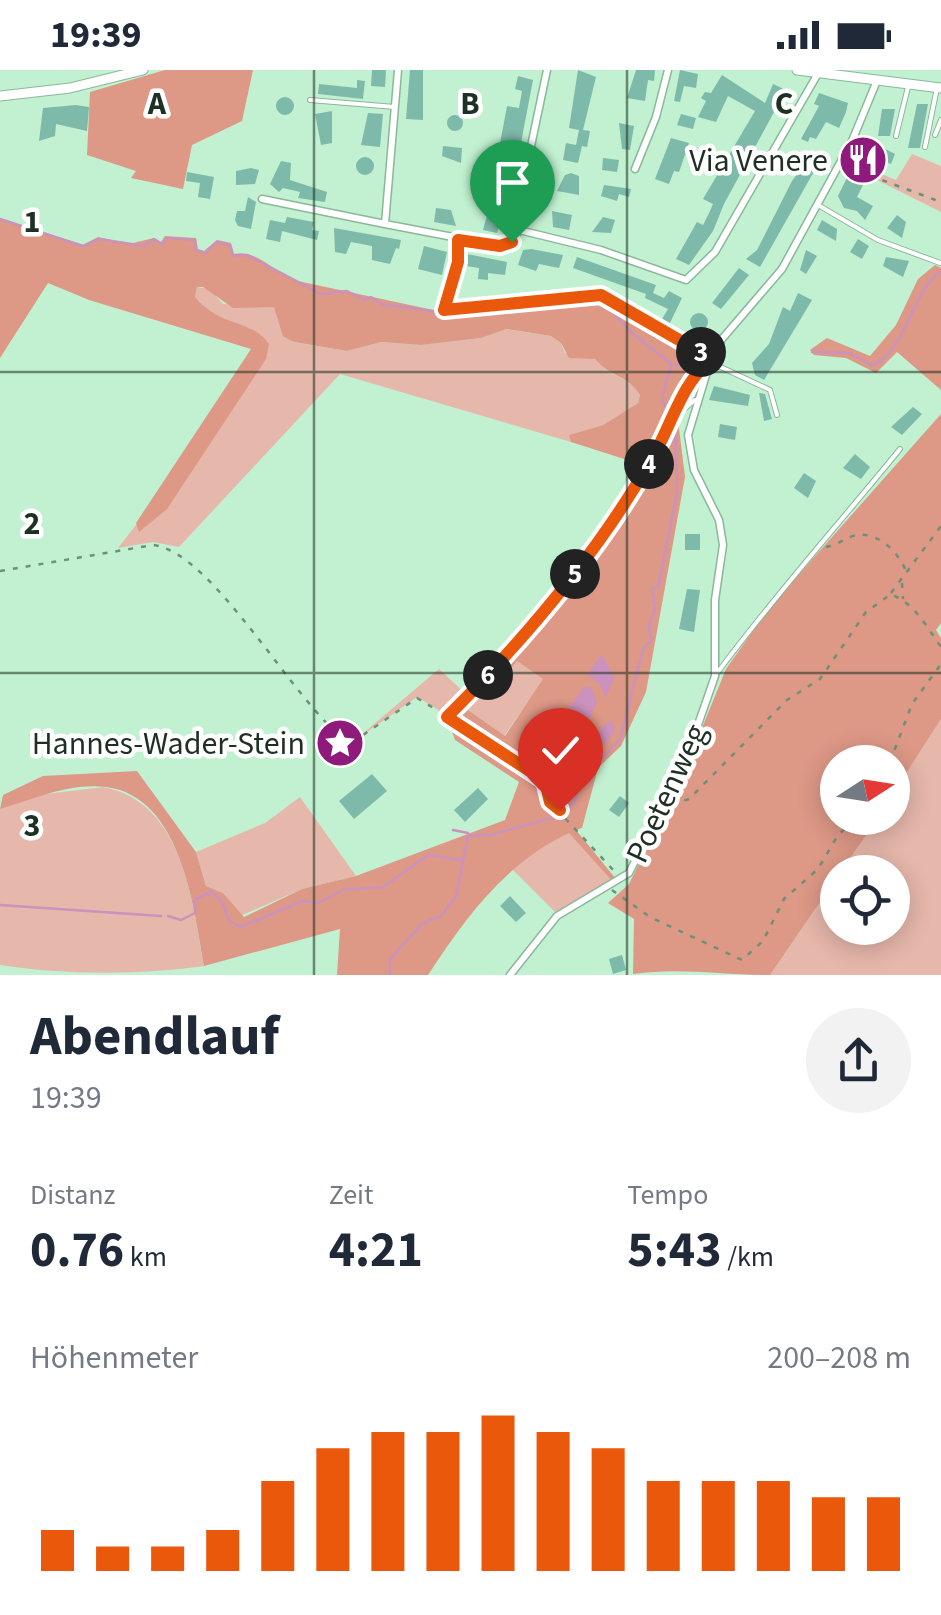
<!DOCTYPE html>
<html lang="de">
<meta charset="utf-8">
<style>
body{margin:0;font-family:"Source Sans 3",sans-serif;background:#f2f2f3;color:#1f2937;height:100vh;display:flex;flex-direction:column;font-size:38px;white-space:nowrap}
*{box-sizing:border-box;margin:0}
p{font-size:32px;color:#747a83}
.icon{flex:none;width:55px;height:55px;fill:none;stroke:currentColor;stroke-width:2;stroke-linecap:round;stroke-linejoin:round}
.map{position:relative;height:905px;overflow:hidden}
.details{display:flex;flex-direction:column;background:#fff;flex:1}
.details>*{flex:none}
.needle{width:65px;rotate:78deg}
.tools{position:absolute;left:820px;top:675px;display:grid;gap:20px}
.tools a{display:grid;place-items:center;width:90px;height:90px;border-radius:50%;background:#fff;box-shadow:0 5px 25px #0003;font-size:50px}
.pin{position:absolute;display:grid;place-items:center;width:85px;height:85px;color:#fff;margin:-102px -42px;border-radius:50% 50% 50% 0;rotate:-45deg;box-shadow:0 0 10px #0007}
.pin .icon{rotate:45deg}
.km{position:absolute;width:50px;height:50px;margin:-25px;border-radius:50%;background:#222;color:#fff;font-size:28px;line-height:50px;text-align:center}
.round{display:grid;place-items:center;flex:none;width:105px;height:105px;border-radius:52px;background:#f2f2f3}
.summary{display:flex;align-items:center;justify-content:space-between;height:170px;padding:0 30px}
h1{font-size:55px;font-weight:700;line-height:75px}
.metrics{display:grid;grid-template-columns:repeat(3,1fr);gap:15px;height:170px;padding:10px 30px}
.metrics div{display:grid;align-content:center}
.metrics b{font-size:50px;font-weight:700}
.metrics small{font-size:28px;font-weight:400}
.metrics p{font-size:28px}
.chart{height:280px;padding:20px 30px}
.chart p{display:flex;justify-content:space-between}
.chart svg{width:100%;height:180px;margin-top:10px;stroke:#ea580c;stroke-width:6}
.status{display:flex;justify-content:space-between;align-items:center;height:70px;padding:0 50px;background:#fff;direction:ltr}
.status svg{height:28px;fill:currentColor}
.map>svg:first-child{display:block}
.green{fill:#e6b7ab}
.forest{fill:#dd9886}
.water{fill:#ca92bd}
.lines{fill:none;stroke-linecap:round;stroke-linejoin:round}
.stream{stroke:#ca92bd;stroke-width:2.5}
.building{fill:#7ebaaa}
.service-casing{stroke:#8ab89a;stroke-width:6}
.minor-casing{stroke:#8ab89a;stroke-width:9}
.tertiary-casing{stroke:#8ab89a;stroke-width:11}
.path{stroke:#6e9079;stroke-width:2.5;stroke-dasharray:5 8;stroke-linecap:butt}
.service{stroke:#fff;stroke-width:4}
.minor{stroke:#fff;stroke-width:6}
.tertiary{stroke:#fff;stroke-width:9}
.route-casing{stroke:#fff;stroke-width:20}
.route{stroke:#ea580c;stroke-width:12}
.grid{fill:none;stroke:#1d3023;stroke-width:2.5;stroke-opacity:0.55}
.labels{text-anchor:middle;stroke-width:9;stroke-linejoin:round;paint-order:stroke}
.poi-label{font-size:32px;fill:#1d3023;stroke:#fff;text-anchor:end}
.street-label{font-size:32px;fill:#1d3023;stroke:#fff}
.grid-label{font-size:32px;text-anchor:middle;font-weight:bold;fill:#1d3023;stroke:#fff;stroke-width:9;stroke-linejoin:round;paint-order:stroke}
</style>
<div class="status"><b>19:39</b><svg viewBox="0 0 49 12"><path d="M0 12V9h3v3zM5 12V6h3v6zM10 12V3h3v9zM15 12V0h3v12zM26 1h20v11H26zM47 4h2v5h-2z"/></svg></div>
<div class="map">
<svg width="941" height="905" viewBox="0 0 941 905">
<rect width="100%" height="100%" fill="#c1f1d1"/>
<path class="green" d="M912,84l29,12v46l-94,-47 2,-4 47,19z
M197,217l12,2 14,15 51,3 19,35 54,9 34,-9 40,3 60,-7 24,-9 46,7 10,7 4,10 30,6c13,18 33,16 45,36l-2,8 -35,22 -34,10 2,7 -231,-68 -161,173 -26,-5 -35,6 148,-189 -16,-31 -34,-9 -21,-22z
M517,591l27,18 -40,57 -39,-28 8,-10h15z
M439,599l28,26 -20,20 -30,-18 -63,44z
M941,649v256h-171l67,-97 1,50h54v-56h-51l37,-54h14l1,-24z
M103,717c80,15 89,113 101,179 -65,9 -140,9 -204,-1v-156l38,-14z
M300,727l56,79 -54,13 -62,27 -17,-23 -17,-7 -10,-34 69,-29z
M569,762l43,49 -57,31 -43,-43 25,-22z"/>
<path class="forest" d="M165,0h88l-11,51 -50,24 -9,44 -52,-11 5,-7 -49,-16 3,-63z
M0,148l83,27 15,-8 31,7 25,-6 7,4 4,-6 31,2 2,11 6,2 13,-11 14,3 3,11c22,-5 40,18 59,26l159,34 143,-13 100,53 1,14 -19,44 8,65 -39,215 -25,54 -23,22 -16,60 -6,2 40,49 -4,2 -43,-48c-64,30 -103,84 -141,142h-91l3,-46 -136,37c-10,-58 -23,-170 -98,-179 -38,-4 -71,12 -106,22l3,-14 40,-19 94,-5 59,81 10,34 17,7 21,24 58,-28 54,-13 149,-56 14,-38 -64,-42 -6,-17 16,-15 40,28 38,-57 -26,-18 -29,37 -21,-3 147,-176 29,-54 -72,-23 -2,-7 34,-10 35,-22 2,-8c-12,-20 -32,-19 -45,-36l-26,-1 -8,-15 -10,-7 -45,-7 -25,9 -60,7 -40,-3 -34,9 -53,-9 -11,-6 -9,-29 -41,1 -30,-21h-6l-2,10c27,32 56,21 74,47l-3,15 -99,150 -28,23 -3,-9 115,-174 -162,-49 -41,-17 -48,75z
M935,195l6,3v122l-44,-38 -21,21 -30,-15 -32,-3 -4,-5 17,-12 43,18 26,-31 22,-46z
M941,344v209l-5,7 5,8v81l-48,75 -1,-32h-54v56h40l-108,157c-46,0 -93,-8 -137,-1l1,-55 -26,-16 21,-19 56,-114 41,-101 44,-62z"/>
<path class="water" d="M602,584l12,24 -8,20 -7,-15 -12,-8z
M584,617h7l6,15 -15,32 -10,7 -3,14 -9,6 -5,-25 7,-4 2,-17z
M612,650l3,11 -33,39c-4,-15 16,-42 30,-50z"/>
<g class="lines">
<path class="stream" d="M0,149l83,27 16,-7 45,7 10,-7 8,5 4,-6 29,2 1,10 9,3 12,-11 13,3 3,11 14,-1 74,39 26,-3 18,9 6,-3 11,7 70,10 152,-11 27,29 40,32
M812,282l37,1 23,12c33,-11 39,-73 69,-94
M673,295l20,-1
M670,348l-8,-20 9,-33
M453,760l15,3
M0,835l161,11
M168,846l13,4 14,-7v-14l17,-7 11,11 6,18 11,6 63,-26 15,2 25,-13 40,-3 45,-32 32,5
M390,905v-16l32,-35 19,-8 15,-20 12,-60 22,-1 72,-20 12,-12 9,-24 37,-40 23,-90 8,-8 -2,-15 6,-17 -3,-21 6,-1 19,-94 -2,-67"/>
</g>
<path class="building" d="M372,0h14l-1,17 -14,-1z
M410,0h13v50l-17,-1z
M578,0l18,7 -13,53 7,1 -3,16 -5,-1 -4,17 -15,-3 3,-17 10,2 3,-15 -10,-2z
M636,0h19l-1,11 -6,-1 -3,21 -18,-3z
M680,0l18,4 -2,14 -12,-2 -4,16 -6,-1z
M722,5l43,28 8,-19 13,6 -62,114 -11,27 -24,34 -13,-6 21,-37 6,3 7,-14 3,-7 -10,-5 52,-88 -27,-15 -12,26 -18,-5 8,-16 -5,-3 4,-6 6,1z
M518,6l15,4 -17,89 -5,-1 -3,11 -14,-3 13,-70 12,2 3,-17 -7,-2z
M357,10l8,1 -2,18 -45,-5 1,-10 38,4z
M819,23l29,10 -2,9 -7,16 -13,-6 -10,17 -6,-2 -2,5 -7,-3 18,-33 -5,-2z
M276 36a9 9 0 1 1 18 0a9 9 0 1 1-18 0Z
M917,34h11l-8,44h-12z
M76,35l13,2 -2,24 -31,-7 -1,12 -16,5 4,-33z
M882,39h13l-5,27h-12z
M332,41v32l-11,2 -6,-31z
M368,43l15,1 -3,33 -19,-2z
M681,44l15,4 -3,11 -16,-4z
M447 53a8 8 0 1 1 16 0a8 8 0 1 1-16 0Z
M619,53l15,3 -4,24 -8,-1z
M671,68l18,5 -10,29 -5,-1 -5,13 -14,-5z
M866,69l29,15 -4,10 -18,-8 -12,22 4,3 -8,16 16,9 -8,14 -8,-9 -13,-3 -6,-12z
M443,76l19,2 -1,15 -19,-7z
M812,84l9,5 -61,108 -14,-8 11,-9 35,-69z
M356 96a9 9 0 1 1 18 0a9 9 0 1 1-18 0Z
M603,88l16,2 -2,12 -15,-2z
M281,91l10,2 -1,17 37,12 -2,10 -27,-4 2,-6 -17,-4 -4,4 -9,-8z
M251,98l8,2 -4,14 -19,1v-14z
M187,102l27,5 -4,22 -12,-2 2,-14 -14,-2z
M571,103l8,3v19l-22,-4 8,-16z
M486,112l8,1 -1,8 11,2 -2,11 5,1 -10,28 -14,-3 9,-33h-5z
M604,115l27,4 -2,8 -10,-3 -2,7 -16,-5z
M248,127l8,5 -5,27 -13,-3 -3,-6 2,-9h8z
M436,138l15,2 5,16 -22,-4z
M552,141l20,4 -3,15 -16,-3z
M897,145l9,7 -4,16 -15,-10z
M287,147l27,5 -2,8 7,1 -2,9 -35,-9 -2,11 -14,-3 4,-19 15,3z
M603,147l12,3 -4,13 -19,-1z
M822,150l15,9 -1,12 -19,-11z
M334,158l67,12 -2,9 -3,-1 -6,16 -18,-4v-14l-21,-4 -5,12 -11,-2z
M858,169l11,7 -7,13 -12,-7z
M424,176l23,6 -5,23 -24,-6z
M531,179l32,6 -4,13 -20,-4 -3,7 -18,-6 5,-15z
M806,180l11,6 -11,18 -6,-4z
M467,184l40,8 -2,13 -17,-2v7l-10,-1 1,-11 -13,-2z
M577,187l79,28 -3,8 11,5 5,-7 13,7 -15,31 -8,-5 9,-15 -23,-11 1,-4 -73,-26z
M886,187l23,4 -6,16 -20,-11z
M739,198l10,7 -28,34 -9,-6z
M798,223l14,7 -48,80 -9,-5 -3,-12 17,-19 14,-37 7,4z
M690 252a9 9 0 1 1 18 0a9 9 0 1 1-18 0Z
M714,316l36,9 -2,11 -39,-6z
M759,323l6,1 7,25 -8,2z
M913,337l9,7 -20,21 -11,-8z
M720,354l17,3 -2,13 -17,-3z
M855,384l15,13 -9,12 -18,-11z
M804,403l12,8 -8,17 -14,-10z
M685,464h15v16h-15z
M687,519l13,1 -6,42 -15,-3z
M372,704l15,17 -33,28 -15,-18z
M478,718l10,11 -23,23 -11,-12z
M620,726l9,7 -10,14 -10,-7z
M510,826l16,17 -10,9 -16,-16z
M622,885l4,15 -13,4 -4,-15z"/>
<g class="lines">
<g class="service-casing">
<path id="service" d="M310,30l85,7
M935,65l6,-15
M896,66l12,-49
M925,77l12,-59
M818,135l60,35 62,23
M710,292l60,28 7,25
M718,602c57,-77 121,-148 182,-223
M447,647c61,-61 119,-128 169,-197 27,-38 41,-93 79,-120"/>
</g>
<g class="minor-casing">
<path id="minor" d="M398,0l-13,154 115,22 12,-5 7,-11 82,20 85,30 29,-28 105,-182
M635,99l21,-52 12,-47
M262,129l123,25
M519,160l3,-41 25,-119
M510,905l47,-59 72,-43 56,-111 30,-86v-76l8,-55 -4,-25 -25,-50 -6,-35 22,-73 12,-23 60,-70 70,-128 24,-58"/>
</g>
<g class="tertiary-casing">
<path id="tertiary" d="M797,0l144,18
M0,26l70,-8 73,-18"/>
</g>
<path class="path" d="M848,92l23,14 70,26
M458,177l-14,63 157,-15 103,60
M682,333l16,-33
M826,477c12,-2 22,-11 31,-12 23,-3 44,20 50,39
M0,501l153,-26c61,7 142,161 197,199l67,-46 23,14
M902,513l1,16
M891,523l50,-67
M451,650l94,61 5,21 66,71
M890,692l22,-58 29,-40
M672,735l17,-6 98,-99 33,-21 46,-67 25,-18c25,11 35,32 50,53
M612,820l38,27 92,43 21,-19 21,-42 34,-30 20,-34 19,-17"/>
<use href="#service" class="service"/>
<use href="#minor" class="minor"/>
<use href="#tertiary" class="tertiary"/>
</g>
<g class="lines">
<g class="route-casing">
<path id="route" d="M512,172l-12,4 -42,-6v22l-14,48 157,-15 99,57 10,10c-26,17 -39,63 -55,91 -54,97 -129,185 -208,264l98,64 5,21 10,8"/>
</g>
<use href="#route" class="route"/>
</g>
<path class="grid" d="M314,0v905M627,0v905M0,302h941M0,603h941"/>
<defs>
<g id="restaurant-disc" transform="scale(2.5)"><circle r="9.5" fill="#8e1b7c" stroke="#fff"/><path d="M-5-6h1v4h1v-4h1v4h1v-4h1v5L-1.5 .5V6h-2V.5L-5-1ZM5-6V6H3V1.5H1.5Q1.5-4 5-6Z" fill="#fff"/></g>
<g id="sight-disc" transform="scale(2.5)"><circle r="9.5" fill="#8e1b7c" stroke="#fff"/><path d="M0-6L1.8-2.2L6-1.7L2.9 1.2L3.7 5.4L0 3.3L-3.7 5.4L-2.9 1.2L-6-1.7L-1.8-2.2Z" fill="#fff"/></g>
</defs>
<g fill-rule="evenodd">
<use href="#restaurant-disc" x="863" y="90"/>
<use href="#sight-disc" x="340" y="673"/>
</g>
<g class="labels">
<g class="poi-label">
<text x="828" y="101">Via Venere</text>
<text x="305" y="684">Hannes-Wader-Stein</text>
</g>
<g class="street-label">
<text transform="translate(666 723) rotate(-65)" y="11">Poetenweg</text>
</g>
</g>
<g class="grid-label">
<text x="157" y="44">A</text>
<text x="470" y="44">B</text>
<text x="784" y="44">C</text>
<text x="32" y="162">1</text>
<text x="32" y="464">2</text>
<text x="32" y="766">3</text>
</g>
</svg>
<div class="tools">
<a><svg class="needle" viewBox="-14 -14 28 28"><path d="M0-13l5 13h-10z" fill="#e53935"/><path d="M0 13l5-13h-10z" fill="#747a83"/></svg></a>
<a><svg class="icon" aria-label="locate" viewBox="0 0 24 24"><circle cx="12" cy="12" r="6"/><path d="M12 2v4M12 18v4M2 12h4M18 12h4"/></svg></a>
</div>
<div class="pin" style="left:512px;top:172px;background:#1e9e55"><svg class="icon" aria-label="arrive" viewBox="0 0 24 24"><path d="M6 21V4h12l-3 4 3 4H6"/></svg></div>
<div class="pin" style="left:560px;top:740px;background:#d93025"><svg class="icon" aria-label="check" viewBox="0 0 24 24"><path d="M5 12l5 5 9-10"/></svg></div>
<b class="km" style="left:701px;top:282px">3</b>
<b class="km" style="left:649px;top:394px">4</b>
<b class="km" style="left:575px;top:504px">5</b>
<b class="km" style="left:488px;top:605px">6</b>
</div>
<section class="details">
<div class="summary"><div><h1>Abendlauf</h1><p>19:39</p></div><a class="round"><svg class="icon" aria-label="share" viewBox="0 0 24 24"><path d="M12 15V3M7 8l5-5 5 5M5 13v7h14v-7"/></svg></a></div>
<div class="metrics">
<div><p>Distanz</p><b>0.76<small> km</small></b></div>
<div><p>Zeit</p><b>4:21</b></div>
<div><p>Tempo</p><b>5:43<small> /km</small></b></div>
</div>
<div class="chart"><p><span>Höhenmeter</span>200–208 m</p>
<svg viewBox="0 0 160 44" preserveAspectRatio="none"><path d="M5 44V34M15 44V38M25 44V38M35 44V34M45 44V22M55 44V14M65 44V10M75 44V10M85 44V6M95 44V10M105 44V14M115 44V22M125 44V22M135 44V22M145 44V26M155 44V26"/></svg>
</div>
</section>
